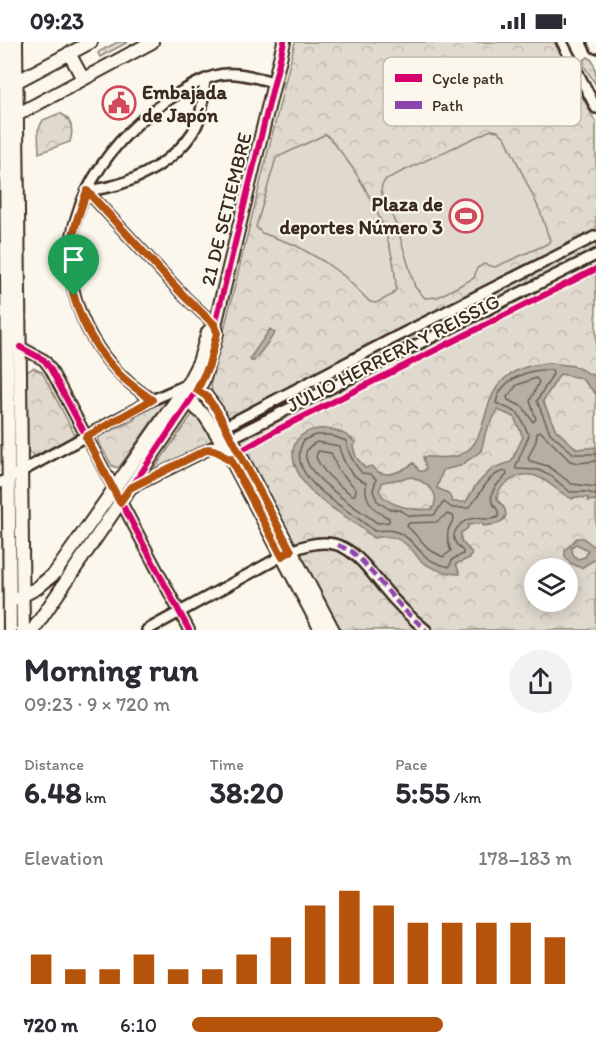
<!DOCTYPE html>
<meta charset="utf-8">
<style>
body{margin:0;font-family:Itim,sans-serif;background:#f2f2f3;color:#2b2b33;height:100vh;display:flex;flex-direction:column;font-size:22px;white-space:nowrap}
*{box-sizing:border-box;margin:0}
p{font-size:20px;color:#7c7c81}
.icon{flex:none;width:33px;height:33px;fill:none;stroke:currentColor;stroke-width:2;stroke-linecap:round;stroke-linejoin:round}
.map{position:relative;height:588px;overflow:hidden}
.drawer{display:flex;flex-direction:column;background:#fff;flex:1}
.drawer>*{flex:none}
.buttons{position:absolute;left:524px;top:516px;display:grid;gap:12px}
.buttons a{display:grid;place-items:center;width:54px;height:54px;border-radius:50%;background:#fff;box-shadow:0 3px 15px #0003;font-size:30px}
.pin{position:absolute;display:grid;place-items:center;width:51px;height:51px;color:#fff;margin:-62px -26px;border-radius:50% 50% 50% 0;rotate:-45deg;box-shadow:0 0 6px #0007}
.pin .icon{rotate:45deg}
.round{display:grid;place-items:center;flex:none;width:63px;height:63px;border-radius:32px;background:#f2f2f3}
.summary{display:flex;align-items:center;justify-content:space-between;height:102px;padding:0 24px}
h1{font-size:33px;font-weight:700;line-height:45px}
.stats{display:grid;grid-template-columns:repeat(3,1fr);gap:9px;height:102px;padding:6px 24px}
.stats div{display:grid;align-content:center}
.stats b{font-size:30px;font-weight:700}
.stats small{font-size:16px;font-weight:400}
.stats p{font-size:16px}
.chart{height:168px;padding:12px 24px}
.chart p{display:flex;justify-content:space-between}
.chart svg{width:100%;height:108px;margin-top:6px;stroke:#b45309;stroke-width:6}
ul{padding:0 24px;list-style:none;font-size:20px}
li{display:grid;grid-template-columns:96px 72px 1fr;align-items:center;height:45px}
li i{height:15px;border-radius:8px;background:#b45309}
.status{display:flex;justify-content:space-between;align-items:center;height:42px;padding:0 30px;background:#fff;direction:ltr}
.status svg{height:16px;fill:currentColor}
.map>svg:first-child{display:block}
.grass{fill:url(#grass-dots);stroke:#8d8276;stroke-width:1.5}
.park{fill:url(#park-crowns);stroke:#8d8276;stroke-width:1.5;fill-rule:evenodd}
.pitch{fill:#dfd9ce;stroke:#8d8276;stroke-width:1.5}
.water{fill:#b6aea2;stroke:#85796d;stroke-width:1.5;fill-rule:evenodd}
.lines{fill:none;stroke-linecap:round;stroke-linejoin:round}
.shore{stroke:#6c5f53;stroke-width:1.5}
.street-casing{stroke:#3b2a1e;stroke-width:14}
.secondary-casing{stroke:#3b2a1e;stroke-width:16}
.street{stroke:#fbf7ec;stroke-width:9}
.secondary{stroke:#fbf7ec;stroke-width:12}
.quiet{stroke:#8e44ad;stroke-width:4.5;stroke-dasharray:9 4.5;stroke-linecap:butt}
.cycleway-casing{stroke:#fbf7ec;stroke-width:10}
.cycleway{stroke:#d6006c;stroke-width:6}
.route-casing{stroke:#fff;stroke-width:12}
.route{stroke:#b45309;stroke-width:8}
.labels{text-anchor:middle;stroke-width:4.5;stroke-linejoin:round;paint-order:stroke}
.poi-label{font-size:20px;font-weight:bold;fill:#3b2a1e;stroke:#fbf7ec;text-anchor:start}
.street-label{font-size:20px;fill:#3b2a1e;stroke:#fbf7ec}
.key{fill:#fbf7ec;stroke:#c1baae;stroke-width:1.5}
.key-label{font-size:16px;fill:#3b2a1e}
</style>
<div class="status"><b>09:23</b><svg viewBox="0 0 49 12"><path d="M0 12V9h3v3zM5 12V6h3v6zM10 12V3h3v9zM15 12V0h3v12zM26 1h20v11H26zM47 4h2v5h-2z"/></svg></div>
<div class="map">
<svg width="596" height="588" viewBox="0 0 596 588">
<defs>
<pattern id="grass-dots" width="8" height="8" patternUnits="userSpaceOnUse" patternTransform="scale(1.5)"><rect width="8" height="8" fill="#dfd9ce"/><path d="M2 2h.1M6 6h.1" fill="none" stroke="#c0bab0" stroke-width="1.8" stroke-linecap="round"/></pattern>
<pattern id="park-crowns" width="20" height="18" patternUnits="userSpaceOnUse" patternTransform="scale(1.5)"><rect width="20" height="18" fill="#dfd9ce"/><path d="M2 6a3 3 0 1 1 6 0M12 15a3 3 0 1 1 6 0" fill="none" stroke="#c0bab0"/></pattern>
</defs>
<rect width="100%" height="100%" fill="#fbf7ec"/>
<filter id="ink" filterUnits="userSpaceOnUse"><feTurbulence type="fractalNoise" baseFrequency=".0167" numOctaves="2"/><feDisplacementMap in="SourceGraphic" scale="12" xChannelSelector="R" yChannelSelector="G"/><feConvolveMatrix kernelMatrix="1 2 1 2 8 2 1 2 1" color-interpolation-filters="sRGB"/></filter>
<g filter="url(#ink)">
<path class="grass" d="M118,0h10l-28,15 -2,-4 2,-2z
M588,15c8,4 8,18 8,28l-13,-21 1,-4z"/>
<path class="park" d="M295,0h259l42,81v507h-259l-125,-237 -1,-11zM534,526h33v34h-33z
M60,71c12,6 14,16 10,29l-31,11 -1,-23 5,-10z
M33,326l9,4 32,61 -2,4 -37,19 -6,-3 -2,-7v-74z
M164,357l3,1 -47,66 -3,2 -5,-2 -14,-25v-4l36,-17 3,-6z
M193,371l7,6 13,19 -1,4 -60,30z"/>
<path class="pitch" d="M491,88l7,1 7,6 35,74 10,30 -3,3 -52,23 -11,-3 -7,4 -3,10 -36,19 -13,1 -10,-11 -18,-60 -16,-36 1,-6 4,-6z
M326,92c36,40 69,100 70,155l-4,6 -16,8 -6,-1 -26,-26 -21,-15 -28,-16 -33,-12 -6,-6 20,-69z"/>
<path class="water" d="M270,287l5,4 -21,28h-3l-1,-3z
M550,321l24,3 22,11v17l-15,-16 -21,-4 -17,27 13,29 21,19 19,-2v53l-8,1v-3l-14,-1 -1,2c-18,-6 -27,-26 -49,-24 -9,1 -28,12 -27,23 1,4 4,5 6,8 10,16 -9,19 -20,20l-1,-3 -14,2v3l-7,5v8l11,12 -2,5 -14,6 4,10c-13,0 -30,-5 -40,-14 -3,-3 -5,-8 -9,-11 -11,-12 -22,-14 -38,-11 -23,-23 -63,-36 -76,-68 -19,-43 35,-53 59,-27l-3,3 3,11 9,11 6,-2c13,15 29,6 43,-3l5,8h5l2,-3 -3,-11c13,-1 24,3 37,-2 40,-16 6,-87 90,-92zM498,368l16,7 9,20 -12,25 -18,6 -17,17 -10,17h-13l-5,-9 -11,-5 6,-18 17,-4 21,-15 5,-20zM412,435c13,5 31,16 20,32 -17,2 -44,-2 -53,-18l4,-9z
M577,496h6l13,10v13l-2,-1 -13,8 -11,-5 -5,-6v-7zM576,502l12,6 -3,7 -8,2 -4,-5 -2,-7z"/>
<g class="lines">
<path class="shore" d="M536,336l3,4 -9,19 6,18 -3,3 -10,-15 -15,-7 -1,-3 10,-12z
M315,393h15l16,6c2,13 7,22 16,32l8,1 6,5 -3,12 4,10 12,8 10,1 11,6 24,-1 10,-13 8,6h16c14,-12 17,-34 38,-37l1,4c-8,7 -20,17 -14,29 4,5 6,6 5,13 -11,6 -24,-4 -36,6 -4,4 -7,6 -8,12 -1,7 4,11 9,16v3l-10,5 -4,8c-8,-2 -20,-6 -26,-13 -9,-9 -16,-20 -30,-23 -6,-2 -13,0 -19,0 -20,-20 -94,-52 -70,-91z
M317,400l22,4c4,17 11,30 27,37 -2,16 7,28 23,35v4l-12,1c-10,-9 -103,-63 -60,-81z
M318,409l13,2 7,17 18,19 -1,6h-3c-13,-9 -30,-23 -36,-38z
M596,412h-22l-24,-21 -13,-32 16,-27 -1,-4c-22,-2 -52,9 -56,33l22,10 11,22 -13,31v3l22,1 13,6 19,16h17l9,3
M596,419l-18,2 -8,-2 -30,-30 -3,2 -1,8 -8,17 2,3 18,5 24,18 24,3
M447,472l6,2 1,3c-8,11 -8,19 -3,32l-8,6 -13,-7 -23,-24 2,-3 27,-1z"/>
<g class="street-casing">
<path id="street" d="M562,0l34,66
M593,0l3,6
M87,149l98,106 30,28
M87,149c12,-2 25,-4 36,-8 29,-10 63,-32 75,-61 5,-13 5,-27 7,-41
M20,305l24,13 6,8 139,262
M152,358c-11,-8 -23,-16 -32,-26 -21,-20 -38,-50 -45,-78 -23,-81 37,-164 104,-203 14,-8 31,-18 46,-19 16,-2 34,5 49,8
M222,386l168,-88 206,-104
M0,441l152,-83 34,-15
M131,446l465,-233
M147,588l144,-79c48,-21 64,1 92,36 13,16 27,30 43,43"/>
</g>
<g class="secondary-casing">
<path id="secondary" d="M5,0l5,588
M16,0l7,588
M69,11l14,26
M12,42l79,-42
M13,75l139,-75
M191,345l15,9 11,15 116,219
M189,353l7,13 9,8 17,26 99,188
M16,557l21,-11 18,-15 132,-188 12,-23 9,-30 7,-7
M33,588l170,-249 14,-48 -2,-8 69,-283"/>
</g>
<use href="#street" class="street"/>
<use href="#secondary" class="secondary"/>
<path class="quiet" d="M338,503l13,6 11,10 42,49 22,20"/>
<g class="cycleway-casing">
<path id="cycleway" d="M20,305l24,13 6,8 139,262
M130,446l78,-39 12,4 7,6 48,-28 321,-162
M121,461l82,-122 14,-48 -2,-8 69,-283"/>
</g>
<use href="#cycleway" class="cycleway"/>
</g>
</g>
<g class="lines" filter="url(#ink)">
<g class="route-casing">
<path id="route" d="M87,149l98,106 30,28 2,8 -8,32 -12,25 9,6 11,15 74,140 -9,5 -52,-98 -3,1c-5,-6 -10,-9 -19,-10l-78,39 -10,14 -34,-65 66,-37c-11,-8 -23,-16 -33,-26 -28,-29 -52,-74 -49,-116 1,-23 9,-45 17,-67z"/>
</g>
<use href="#route" class="route"/>
</g>
<defs>
<g id="civic-ring" transform="scale(1.725)"><circle r="9.5" fill="#fbf7ec" stroke="#d1495b" stroke-width="1.5"/><path d="M-.6-6.5H3V-4.5H.6V-3L4-1V1h2V6H-6V1h2V-1L-.6-3ZM-1.2 2.5V6h2.4V2.5Z" fill="#d1495b"/></g>
<g id="stadium-ring" transform="scale(1.725)"><circle r="9.5" fill="#fbf7ec" stroke="#d1495b" stroke-width="1.5"/><path d="M0-5a6.5 5 0 1 0 0 10a6.5 5 0 1 0 0-10ZM-3.5-1.8h7v3.6h-7Z" fill="#d1495b"/></g>
</defs>
<g fill-rule="evenodd">
<use href="#civic-ring" x="119" y="61"/>
<use href="#stadium-ring" x="466" y="174"/>
</g>
<g class="labels">
<g class="poi-label">
<text x="142" y="57">Embajada<tspan x="142" dy="23">de Japón</tspan></text>
<text x="443" y="169" text-anchor="end">Plaza de<tspan x="443" dy="23">deportes Número 3</tspan></text>
</g>
<g class="street-label">
<text transform="translate(226 167) rotate(-76)" y="7">21 DE SETIEMBRE</text>
<text transform="translate(393 311) rotate(-27)" y="7">JULIO HERRERA Y REISSIG</text>
</g>
</g>
<rect x="383" y="15" width="198" height="69" rx="9" class="key"/>
<rect x="395" y="32" width="27" height="8" fill="#d6006c"/>
<rect x="395" y="59" width="27" height="8" fill="#8e44ad"/>
<g class="key-label">
<text x="432" y="42">Cycle path</text>
<text x="432" y="69">Path</text>
</g>
</svg>
<div class="buttons">
<a><svg class="icon" aria-label="layers" viewBox="0 0 24 24"><path d="M12 4l9 5-9 5-9-5zM3 14l9 5 9-5"/></svg></a>
</div>
<div class="pin" style="left:74px;top:254px;background:#1e9e55"><svg class="icon" aria-label="arrive" viewBox="0 0 24 24"><path d="M6 21V4h12l-3 4 3 4H6"/></svg></div>
</div>
<section class="drawer">
<div class="summary"><div><h1>Morning run</h1><p>09:23 · 9 × 720 m</p></div><a class="round"><svg class="icon" aria-label="share" viewBox="0 0 24 24"><path d="M12 15V3M7 8l5-5 5 5M5 13v7h14v-7"/></svg></a></div>
<div class="stats">
<div><p>Distance</p><b>6.48<small> km</small></b></div>
<div><p>Time</p><b>38:20</b></div>
<div><p>Pace</p><b>5:55<small> /km</small></b></div>
</div>
<div class="chart"><p><span>Elevation</span>178–183 m</p>
<svg viewBox="0 0 160 44" preserveAspectRatio="none"><path d="M5 44V32M15 44V38M25 44V38M35 44V32M45 44V38M55 44V38M65 44V32M75 44V25M85 44V12M95 44V6M105 44V12M115 44V19M125 44V19M135 44V19M145 44V19M155 44V25"/></svg>
</div>
<ul>
<li><b>720 m</b>6:10<i style="width:66%"></i></li>
</ul>
</section>
